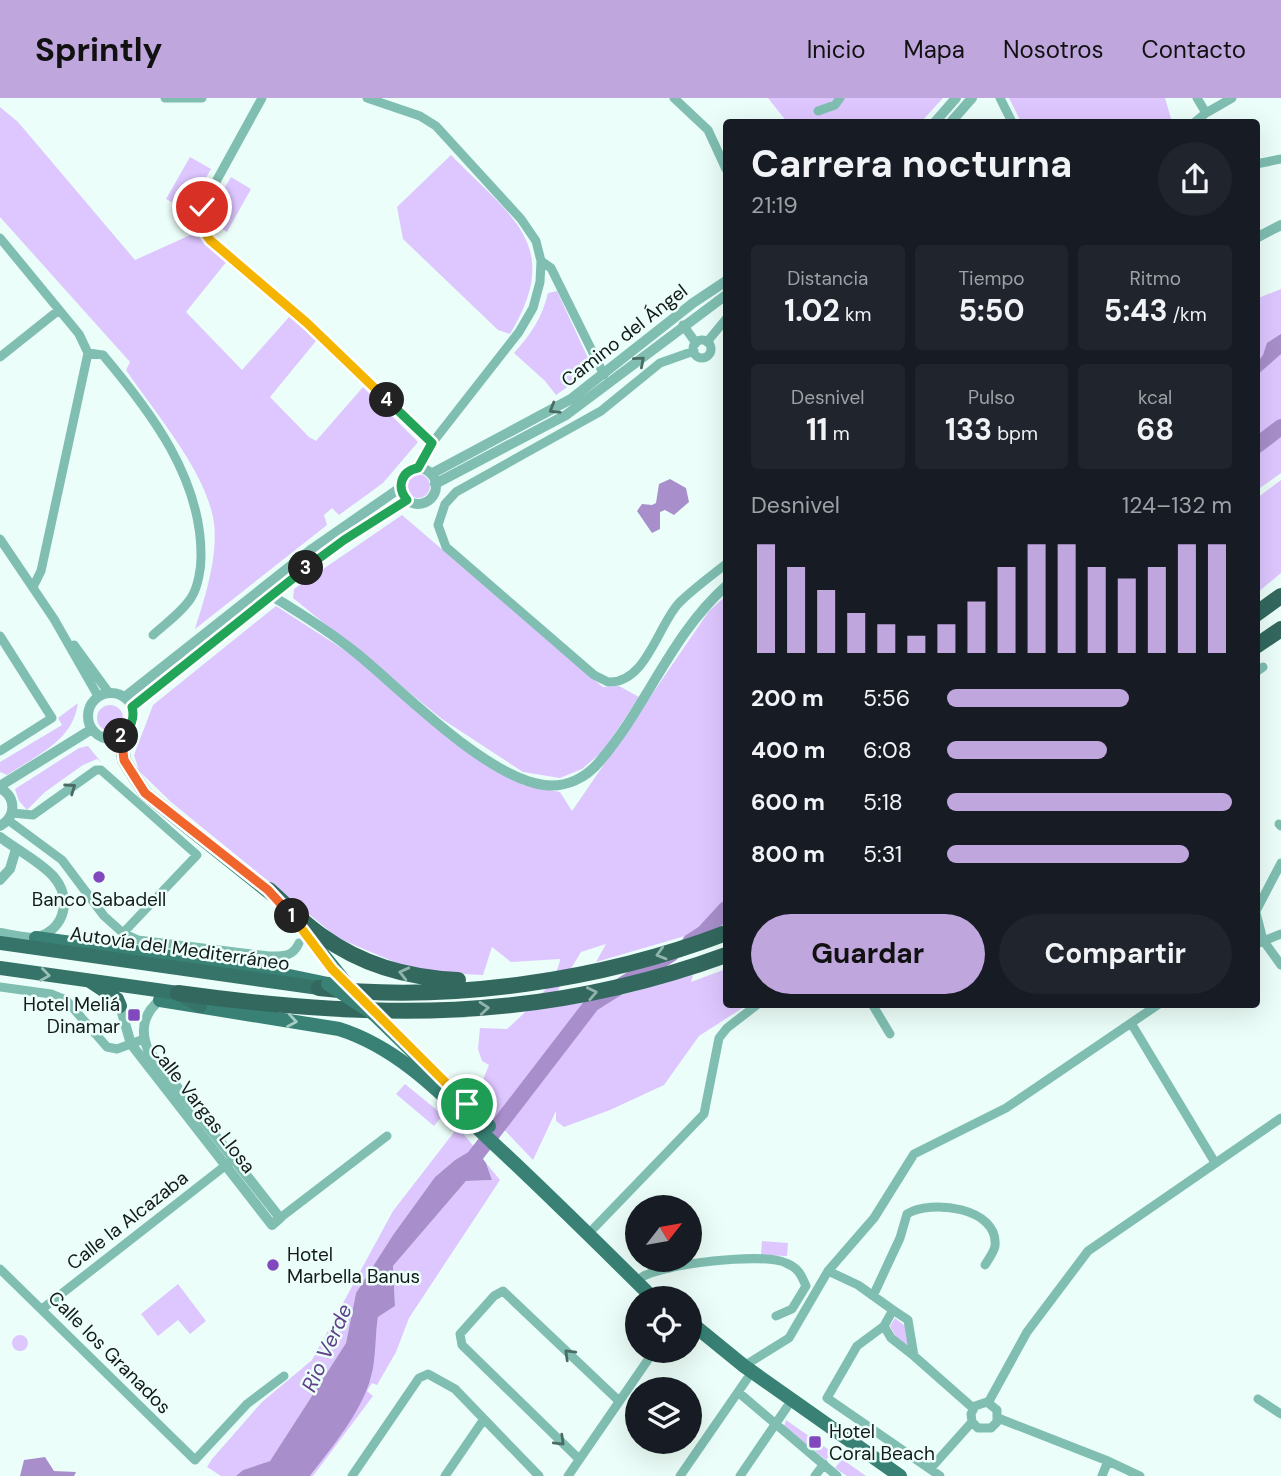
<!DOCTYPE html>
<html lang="es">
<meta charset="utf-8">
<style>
body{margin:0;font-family:"DM Sans",sans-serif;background:#20242c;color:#f1f3f6;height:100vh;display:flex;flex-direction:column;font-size:26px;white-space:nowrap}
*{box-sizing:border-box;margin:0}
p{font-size:23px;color:#9ea1a6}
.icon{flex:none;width:38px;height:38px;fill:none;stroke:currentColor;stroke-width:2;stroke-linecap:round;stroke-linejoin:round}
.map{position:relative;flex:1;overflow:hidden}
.side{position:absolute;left:723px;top:21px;width:537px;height:889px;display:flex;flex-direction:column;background:#171b24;border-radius:7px;box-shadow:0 7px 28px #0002}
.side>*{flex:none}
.needle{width:46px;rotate:59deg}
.controls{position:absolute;left:625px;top:1097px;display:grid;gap:14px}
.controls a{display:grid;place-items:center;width:77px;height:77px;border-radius:50%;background:#171b24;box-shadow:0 7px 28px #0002;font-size:35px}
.pin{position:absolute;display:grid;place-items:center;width:60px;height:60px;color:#fff;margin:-30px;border:4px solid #fff;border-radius:50%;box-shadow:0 2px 7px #0007}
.km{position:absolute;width:35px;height:35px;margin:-18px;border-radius:50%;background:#222;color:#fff;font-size:19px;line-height:35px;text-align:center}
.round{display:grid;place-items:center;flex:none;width:74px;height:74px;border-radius:37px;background:#20242c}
.headline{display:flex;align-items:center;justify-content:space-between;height:119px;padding:0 28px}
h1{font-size:38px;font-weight:700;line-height:52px}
.figures{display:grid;grid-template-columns:repeat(3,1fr);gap:10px;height:119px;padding:7px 28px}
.figures div{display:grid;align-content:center;border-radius:7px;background:#20242c;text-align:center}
.figures b{font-size:30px;font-weight:700}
.figures small{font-size:19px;font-weight:400}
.figures p{font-size:19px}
.chart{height:196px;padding:14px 28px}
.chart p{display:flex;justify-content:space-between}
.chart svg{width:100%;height:126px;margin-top:7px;stroke:#bfa6dd;stroke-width:6}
.action{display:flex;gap:14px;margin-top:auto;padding:14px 28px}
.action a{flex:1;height:80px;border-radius:42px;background:#bfa6dd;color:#111;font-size:28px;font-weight:700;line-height:80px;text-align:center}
.action a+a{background:#20242c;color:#f1f3f6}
ul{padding:0 28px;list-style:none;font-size:23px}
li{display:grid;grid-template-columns:112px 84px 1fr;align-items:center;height:52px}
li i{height:18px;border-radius:9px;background:#bfa6dd}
header{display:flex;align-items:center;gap:42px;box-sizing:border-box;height:98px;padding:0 35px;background:#bfa6dd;color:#111}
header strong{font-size:33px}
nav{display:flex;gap:38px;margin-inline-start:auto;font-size:24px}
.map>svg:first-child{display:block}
.green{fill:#dec7ff}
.water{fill:#a88fcb}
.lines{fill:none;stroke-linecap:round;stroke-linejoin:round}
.river{stroke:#a88fcb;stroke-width:16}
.minor{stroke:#7fbeb1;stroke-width:9}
.tertiary{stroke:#7fbeb1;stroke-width:10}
.primary{stroke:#388174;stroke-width:14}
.trunk{stroke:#367469;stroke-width:14}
.motorway{stroke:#33685e;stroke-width:16}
.primary-bridge{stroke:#388174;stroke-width:14}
.oneway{stroke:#4a6c65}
.oneway2{stroke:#90b3ac}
.oneway3{stroke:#9ac0b8}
.oneway4{stroke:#a4ccc4}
.split-1-casing{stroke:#fff;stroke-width:14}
.split-2-casing{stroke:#fff;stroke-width:14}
.split-3-casing{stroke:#fff;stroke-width:14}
.split-4-casing{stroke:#fff;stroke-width:14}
.split-5-casing{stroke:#fff;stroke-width:14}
.split-1{stroke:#f5b400;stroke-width:9}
.split-2{stroke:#f0652b;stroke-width:9}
.split-3{stroke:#22a559;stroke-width:9}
.split-4{stroke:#22a559;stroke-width:9}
.split-5{stroke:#f5b400;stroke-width:9}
.poi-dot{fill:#8248be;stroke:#ecfef9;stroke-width:2.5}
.labels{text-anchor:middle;stroke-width:5;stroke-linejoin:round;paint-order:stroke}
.street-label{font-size:19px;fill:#141a19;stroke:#ecfef9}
.poi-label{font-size:19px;fill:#141a19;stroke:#ecfef9;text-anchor:start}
.water-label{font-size:21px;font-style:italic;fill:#62408a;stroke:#ecfef9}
</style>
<header>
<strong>Sprintly</strong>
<nav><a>Inicio</a><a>Mapa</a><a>Nosotros</a><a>Contacto</a></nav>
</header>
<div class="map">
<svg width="1281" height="1378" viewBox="0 0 1281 1378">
<rect width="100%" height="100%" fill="#ecfef9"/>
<path class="green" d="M768,0h175l-22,24h-134z
M1009,0h156l7,24h-151z
M0,9l18,15 117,138 62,-28 30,29 -41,51 56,58 48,-54 26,25 -46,56 39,40 7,4 47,-54 55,55 -35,41 -44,32 -7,-7 -8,7 3,10 -132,104c10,-32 23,-71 19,-106 -7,-51 -60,-111 -88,-153l4,-8 -130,-145z
M451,57c60,62 113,90 59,179l-12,-4 -95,-91 -6,-32z
M190,59l21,12 -24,42 -21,-12z
M231,79l20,12 -24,43 -21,-13z
M1281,191v184l-24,17 -1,-191z
M557,193l36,78 -37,26 -11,-14 -31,-28c17,-19 28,-35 34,-60z
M406 388a12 12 0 1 1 24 0a12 12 0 1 1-24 0Z
M1281,382v93l-24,20v-95z
M402,417l201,172 16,-1 20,11 -36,54 -21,18 -22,9 -37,-6 -81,-53 -149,-121 1,-9z
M726,498v328l-130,38 10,-18 -25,8 -34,56 59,-9 87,-24 -2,7 35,-13v35l21,1 -48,31 -35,49 -54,25 -46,17 -8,-6v-10l-23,49 -58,-61 14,-34 -7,-4 -4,-12 2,-21 27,1c17,-15 51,-47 53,-70l-49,3 -19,-15 -9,28 -65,-3 -80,-34 -167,-136 -32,-31 -5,-16 19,-50 123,-99 84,54 89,79 74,46 37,7 12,19 137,-200z
M78,605c-5,38 -41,52 -71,72l-7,-3v-10l62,-37 -4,-7z
M97 620a13 13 0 1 1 26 0a13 13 0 1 1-26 0Z
M88,648l13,16 -4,-3 -14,6 -38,27 -18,18 -8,-9 -4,-12 64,-41z
M405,986l38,31 -9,11 -38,-32z
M458,1029l17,21 -20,12 -20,17 -42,58 -37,58 -10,50 -76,118 -27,9 -7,6h-15l-14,-9 5,-8 50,-57 50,-42 81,-149z
M486,1065l14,17 -91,138 -13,34 -19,33 -5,-2 -5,8 6,5 -60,80h-3l18,-24 43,-74 7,-61 17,-11 -2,-40 73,-85 26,-1z
M762,1143l26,2 -1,13 -26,-1z
M178,1186l28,37 -16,13 -12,-14 -20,16 -17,-22z
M895,1220l10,8 4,21 -12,-8 -7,-13z
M12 1245a8 8 0 1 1 16 0a8 8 0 1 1-16 0Z
M786,1322l46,32 -6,8 -42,-34z
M842,1361l24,17h-19l-12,-8z"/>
<path class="water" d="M1281,236v20l-24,21v-12l6,-8 4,-12z
M670,381l16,9 3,14 -15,13 -9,-5 -5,2v17l-8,4 -15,-22 5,-7 10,1 4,-2 3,-19z
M475,1050l11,15 6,17 -26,1 -73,85 2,40 -17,11c-3,19 -2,42 -7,60 -10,36 -39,70 -61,99h-74l7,-6 27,-9 76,-118 10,-50 37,-58 42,-58 20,-17z
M45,1359l9,14 22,1 -2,4h-54l4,-16z"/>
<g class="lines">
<path class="river" d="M1256,348l25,-19
M690,844l14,-9 22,-24
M466,1070l126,-164 79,-50"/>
<path class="minor" d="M165,0h37
M262,0l-60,109 -4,16 12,17 97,83 125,120
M367,0l53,18 16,10 85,93 15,22 5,20 -1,21 -7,26 -14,24 -97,124 -4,12
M674,0l34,32 18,39
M1000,0l12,24
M818,13l17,-6 5,-7
M1206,15l26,-15
M1195,24l11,-9 -9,-15
M1256,66l25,-5
M0,140l79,96 9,19 -47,218 -8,16
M541,163l10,7 53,107
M683,227l13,18
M693 251a9 9 0 1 1 18 0a9 9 0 1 1-18 0Z
M707,244l19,-23
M694,253l-34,12 -59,48 -145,81 -11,12 -7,21 8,22 148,128 14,7c38,2 50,-57 71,-79 14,-14 32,-27 47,-39
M88,255l15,2c48,57 99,124 98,202 0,12 -3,30 -10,41 -9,14 -26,26 -38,37
M0,259l59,-47
M0,441l54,80 44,77
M0,538l52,82 -52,33
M74,547l35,48
M1256,574l7,-5
M12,715l21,2 63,-45h5l96,85 -74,78
M8,722l54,40 42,56 19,17 15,7 131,16c14,0 24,1 30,-13
M1279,726l2,2
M1256,813l25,-48
M1256,815l7,27 18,25
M1256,846l25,-10
M0,889l51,7 15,6 41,47 10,2 27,-10
M872,906l18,30
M1131,925l83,138
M280,1120l107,-82
M594,1130l110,-114 15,-76 8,-10 31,-24
M0,1171l195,191 52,-56 37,-28
M828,1173l30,14 35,25
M642,1179c21,-13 121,-25 144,-14 12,5 15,11 20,23l-14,23 -16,7
M873,1198l27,-58 7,-24c23,-15 92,-7 88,32 -1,6 -7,14 -10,19
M42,1211l188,-147
M884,1228l-27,20 -30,52 113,78
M914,1258l-23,-18 -7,-12 9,-16 15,10 6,36 59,52
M744,1268l45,-28 39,-67 46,-53 40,-64 92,-46 153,-104
M738,1294l99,84
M1258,1301l23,15
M988,1305l39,-71 61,-81 193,-133
M998,1320l110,43
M579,1361l-117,-114 -2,-11 34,-38 9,-5 116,110
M930,1371l42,-47 -1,-8 4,-8 12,-4 10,8v12l-6,6h-13l-6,-6
M352,1378l67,-98 9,-4 27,15 84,87
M445,1378l39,-57
M568,1378l86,-125
M680,1378l67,-97
M740,1378l47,-69
M815,1378l9,-12
M1102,1378l6,-15 32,15"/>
<path class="tertiary" d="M935,24l21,-24
M951,24l21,-24
M1256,140l25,-13
M400 388a18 18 0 1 1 36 0a18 18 0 1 1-36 0Z
M431,376l140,-75 122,-96 33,-22
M435,386l131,-69 160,-120
M272,498c28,17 57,35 83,56 46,37 130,125 189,133 22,3 42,-7 56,-24 47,-55 71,-126 126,-175
M88 618a23 23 0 1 1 46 0a23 23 0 1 1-46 0Z
M125,599l187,-148 88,-61
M132,609l212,-167 63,-40
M0,688l92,-57
M0,690c16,9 17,28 0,38
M0,739c17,13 39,24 53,39 19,21 13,52 -15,61 -11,3 -27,-3 -38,-4
M0,782l10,-11 6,-20
M120,908l11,38 141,181 8,-7 -132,-168c-8,-20 -5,-36 12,-50"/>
<path class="primary" d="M121,639l3,23 21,33 130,104
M293,819l52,65
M36,840l220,31 72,15
M160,902l179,29c61,19 107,69 153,113 55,51 108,104 161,156
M374,916l115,112
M690,1224l54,44 156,110"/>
<path class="trunk" d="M0,845l319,45
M0,870l178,25 22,13
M91,884l26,17 3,7"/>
<path class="motorway" d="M1256,516l25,-18
M1256,548l25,-17
M269,792c17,15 34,33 53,46 40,29 88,42 136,44
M319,890c132,15 284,-8 407,-55
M178,895c194,27 362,30 548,-38"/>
<path class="primary-bridge" d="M328,886l46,30"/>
</g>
<defs><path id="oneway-chevron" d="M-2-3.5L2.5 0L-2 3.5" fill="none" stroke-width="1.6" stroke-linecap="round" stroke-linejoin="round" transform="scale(1.75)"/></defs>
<g class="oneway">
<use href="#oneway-chevron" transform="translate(640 263) rotate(-41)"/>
<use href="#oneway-chevron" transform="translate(554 311) rotate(149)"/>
<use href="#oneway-chevron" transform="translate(71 690) rotate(-35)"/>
<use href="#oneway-chevron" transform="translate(569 1256) rotate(-136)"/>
<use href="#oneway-chevron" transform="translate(560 1343) rotate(44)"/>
</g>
<g class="oneway2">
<use href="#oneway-chevron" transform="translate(661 856) rotate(164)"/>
<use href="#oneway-chevron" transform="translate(404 875) rotate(-166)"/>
<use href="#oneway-chevron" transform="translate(592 895) rotate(-12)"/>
<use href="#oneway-chevron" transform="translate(484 910) rotate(-5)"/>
</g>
<use class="oneway3" href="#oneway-chevron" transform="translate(45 877) rotate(8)"/>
<use class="oneway4" href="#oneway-chevron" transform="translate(292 923) rotate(9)"/>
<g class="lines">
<g class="split-1-casing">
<path id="split-1" d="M292,818l40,53 135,135"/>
</g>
<g class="split-2-casing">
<path id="split-2" d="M121,638l3,24 21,33 123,97 24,26"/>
</g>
<g class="split-3-casing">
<path id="split-3" d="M121,638c10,-7 14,-18 11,-29l174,-139"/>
</g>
<g class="split-4-casing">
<path id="split-4" d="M306,470l38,-28 63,-40c-11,-13 -6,-29 11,-32l14,-25 -45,-43"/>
</g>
<g class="split-5-casing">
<path id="split-5" d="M202,109l-4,16 12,17 97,83 80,77"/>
</g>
<use href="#split-1" class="split-1"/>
<use href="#split-2" class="split-2"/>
<use href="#split-3" class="split-3"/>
<use href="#split-4" class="split-4"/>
<use href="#split-5" class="split-5"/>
</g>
<g class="poi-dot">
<circle cx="99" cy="779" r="7"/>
<rect x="127" y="910" width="14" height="14" rx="3.5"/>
<circle cx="273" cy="1167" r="7"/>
<rect x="808" y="1337" width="14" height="14" rx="3.5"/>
</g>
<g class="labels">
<g class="street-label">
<text transform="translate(624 237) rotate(-38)" y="7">Camino del Ángel</text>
<text transform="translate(180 850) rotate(8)" y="7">Autovía del Mediterráneo</text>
<text transform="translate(203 1010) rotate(52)" y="7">Calle Vargas Llosa</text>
<text transform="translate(127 1122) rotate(-38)" y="7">Calle la Alcazaba</text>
<text transform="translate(110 1254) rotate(45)" y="7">Calle los Granados</text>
</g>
<g class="poi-label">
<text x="99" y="808" text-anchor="middle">Banco Sabadell</text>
<text x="120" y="913" text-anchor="end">Hotel Meliá<tspan x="120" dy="22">Dinamar</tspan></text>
<text x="287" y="1163">Hotel<tspan x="287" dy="22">Marbella Banus</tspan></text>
<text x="829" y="1340">Hotel<tspan x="829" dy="22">Coral Beach</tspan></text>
</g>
<g class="water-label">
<text transform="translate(327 1250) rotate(-66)" y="7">Rio Verde</text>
</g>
</g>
</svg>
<div class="controls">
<a><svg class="needle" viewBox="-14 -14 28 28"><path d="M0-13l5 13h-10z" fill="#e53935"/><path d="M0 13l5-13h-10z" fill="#9ea1a6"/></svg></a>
<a><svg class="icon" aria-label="locate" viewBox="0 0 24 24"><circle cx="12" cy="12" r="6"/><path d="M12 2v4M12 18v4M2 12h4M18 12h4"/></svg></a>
<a><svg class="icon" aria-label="layers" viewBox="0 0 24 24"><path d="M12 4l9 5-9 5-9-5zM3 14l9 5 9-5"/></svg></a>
</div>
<div class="pin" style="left:467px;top:1006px;background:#1e9e55"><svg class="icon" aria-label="arrive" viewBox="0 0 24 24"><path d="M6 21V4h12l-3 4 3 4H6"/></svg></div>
<div class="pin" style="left:202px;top:109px;background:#d93025"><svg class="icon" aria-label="check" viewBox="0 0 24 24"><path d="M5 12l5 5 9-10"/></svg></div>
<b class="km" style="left:292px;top:818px">1</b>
<b class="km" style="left:121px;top:638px">2</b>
<b class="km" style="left:306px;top:470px">3</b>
<b class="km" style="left:387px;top:302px">4</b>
<section class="side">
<div class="headline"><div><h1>Carrera nocturna</h1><p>21:19</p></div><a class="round"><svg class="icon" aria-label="share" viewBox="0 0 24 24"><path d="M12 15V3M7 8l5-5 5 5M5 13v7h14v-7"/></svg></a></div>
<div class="figures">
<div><p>Distancia</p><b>1.02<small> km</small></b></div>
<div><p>Tiempo</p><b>5:50</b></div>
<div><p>Ritmo</p><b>5:43<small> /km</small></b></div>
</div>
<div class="figures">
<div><p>Desnivel</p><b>11<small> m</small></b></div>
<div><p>Pulso</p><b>133<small> bpm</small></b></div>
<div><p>kcal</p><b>68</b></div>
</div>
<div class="chart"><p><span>Desnivel</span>124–132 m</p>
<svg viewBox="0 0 160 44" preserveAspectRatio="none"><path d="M5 44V6M15 44V14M25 44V22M35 44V30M45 44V34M55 44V38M65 44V34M75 44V26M85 44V14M95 44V6M105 44V6M115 44V14M125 44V18M135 44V14M145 44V6M155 44V6"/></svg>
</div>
<ul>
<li><b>200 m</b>5:56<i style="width:64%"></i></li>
<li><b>400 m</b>6:08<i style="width:56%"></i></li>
<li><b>600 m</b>5:18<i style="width:100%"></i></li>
<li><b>800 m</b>5:31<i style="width:85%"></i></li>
</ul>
<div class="action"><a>Guardar</a><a>Compartir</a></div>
</section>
</div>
